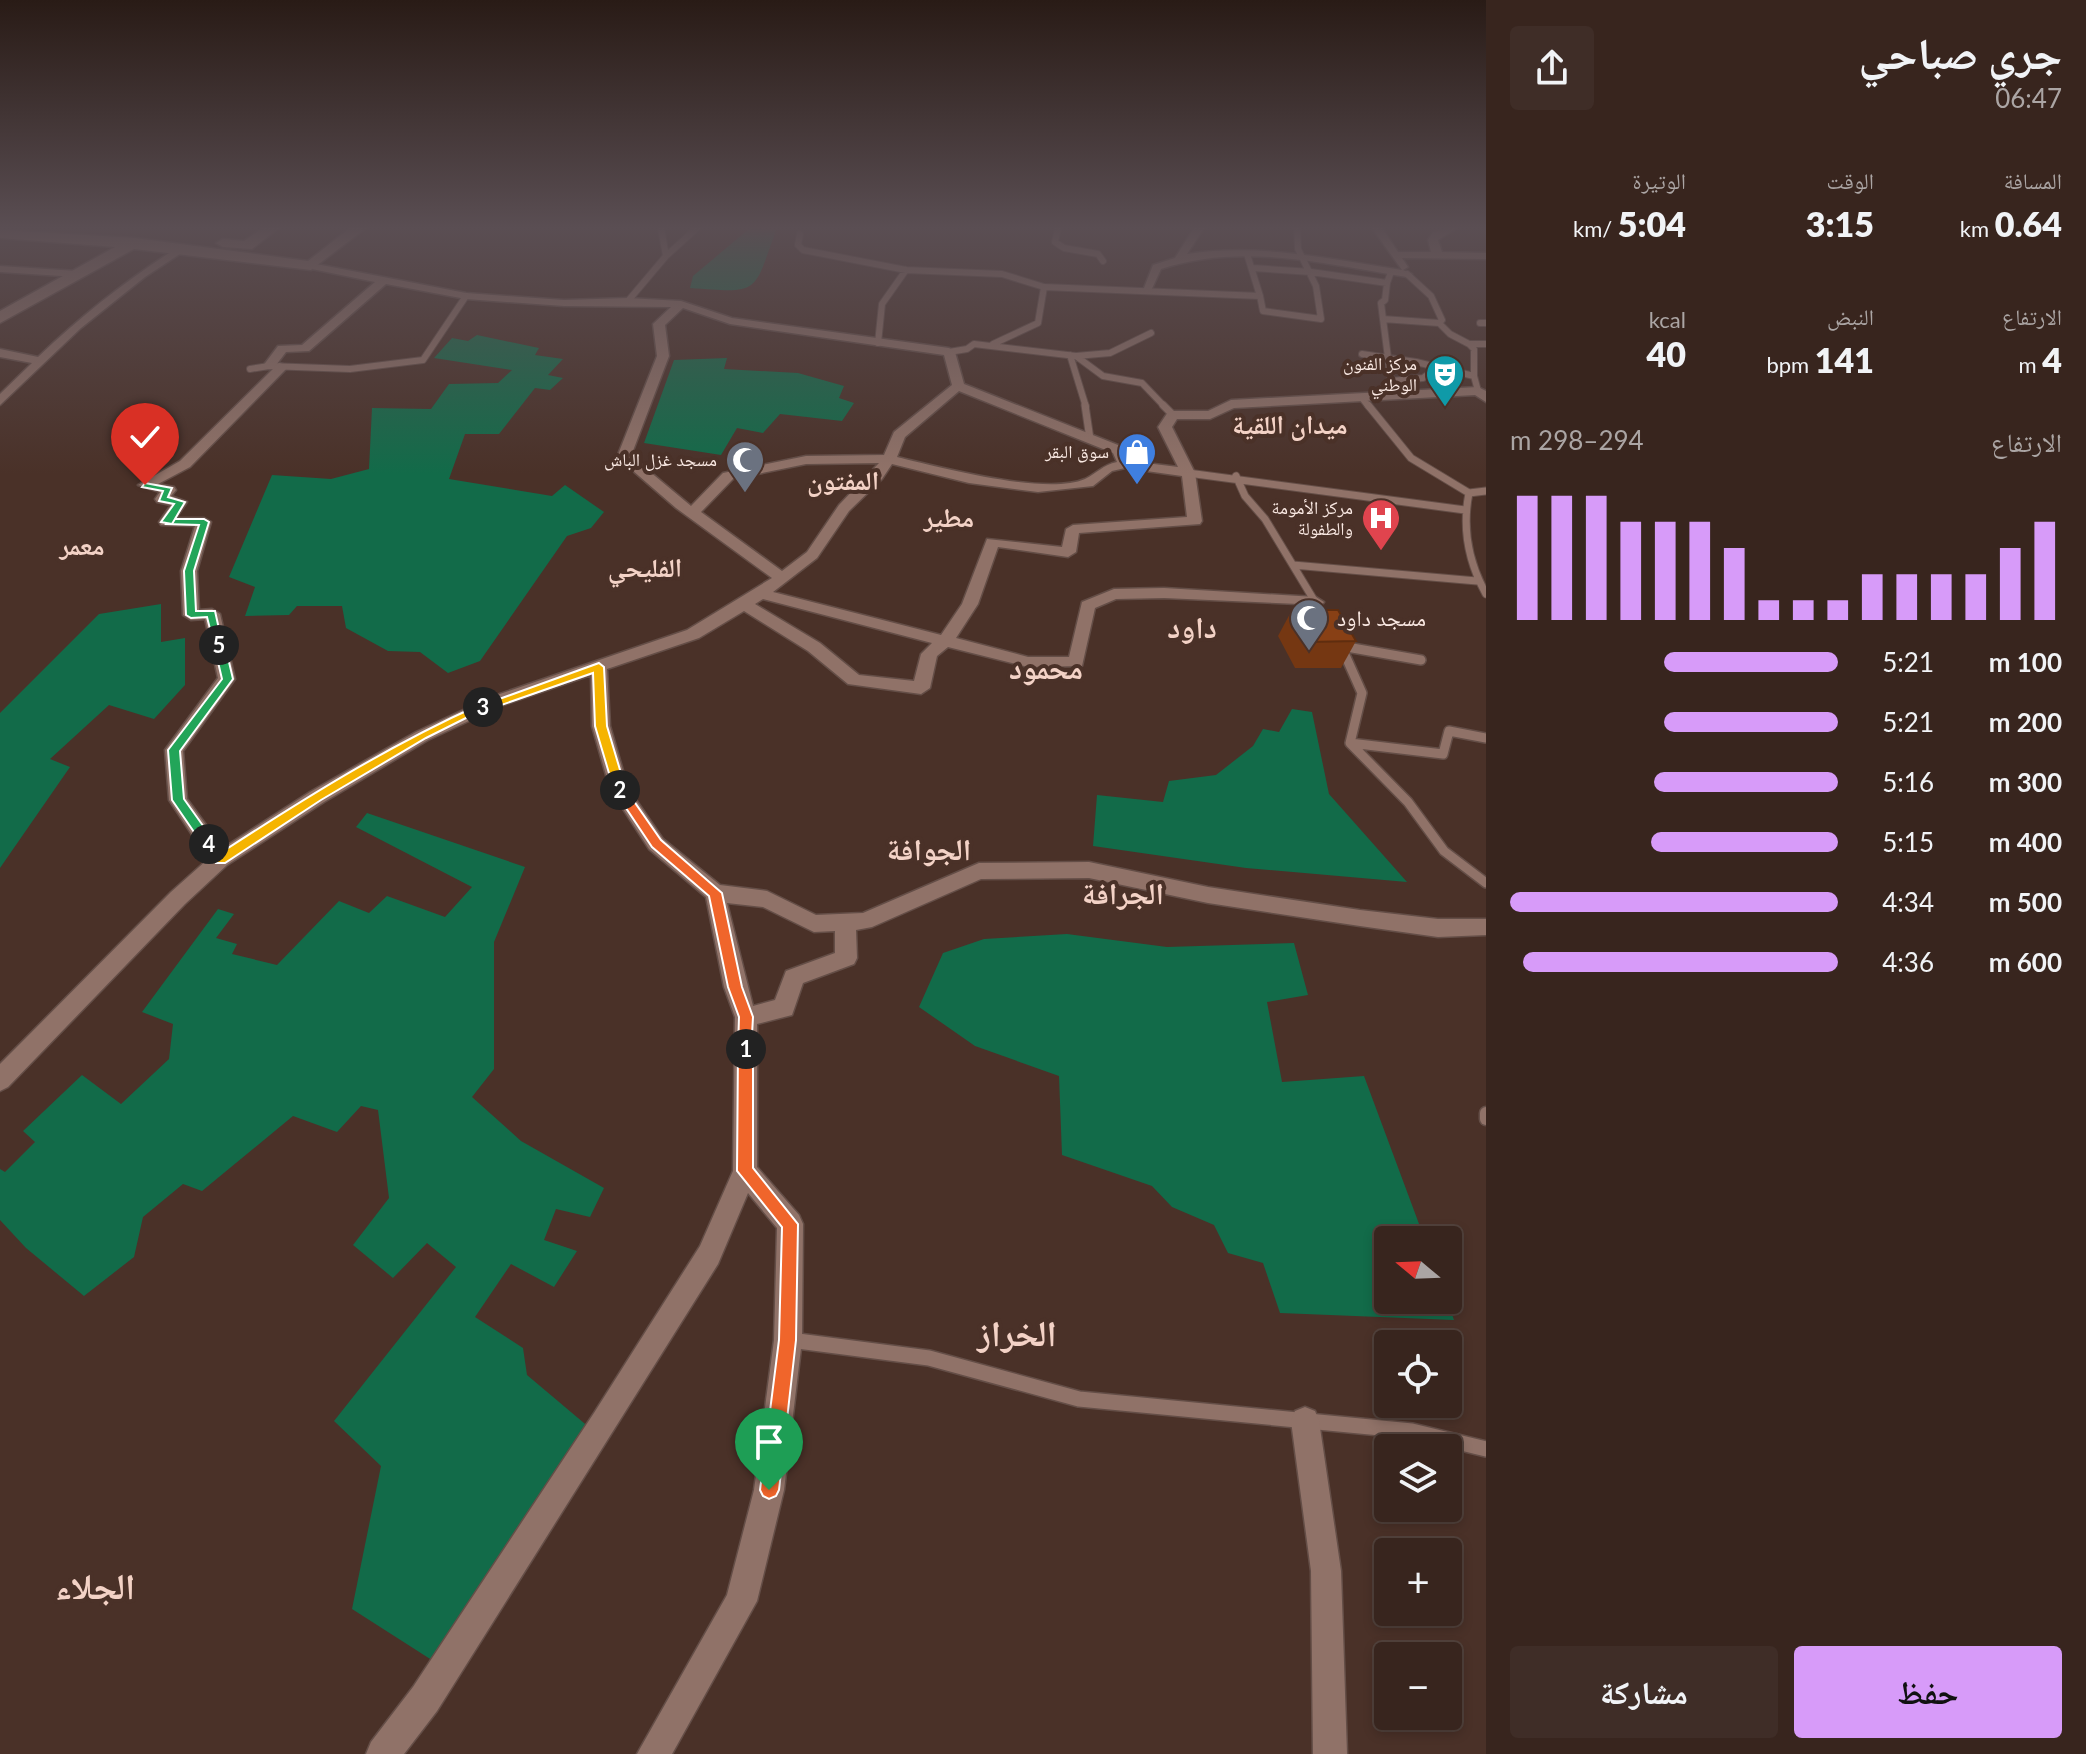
<!DOCTYPE html>
<html lang="ar">
<meta charset="utf-8">
<style>
body{margin:0;font-family:Lato,"Noto Naskh Arabic",sans-serif;background:#3f2d27;color:#f1f3f6;direction:rtl;height:100vh;display:flex;flex-direction:column;font-size:30px;white-space:nowrap}
*{box-sizing:border-box;margin:0}
p{font-size:26px;color:#aba5a4}
.icon{flex:none;width:44px;height:44px;fill:none;stroke:currentColor;stroke-width:2;stroke-linecap:round;stroke-linejoin:round}
.map{position:relative;flex:1;overflow:hidden;direction:ltr}
.drawer{display:flex;flex-direction:column;background:#38251e;width:600px}
.drawer>*{flex:none}
.needle{width:52px;rotate:289deg}
.fabs{position:absolute;left:1374px;top:1226px;display:grid;gap:16px}
.fabs a{display:grid;place-items:center;width:88px;height:88px;border-radius:8px;background:#38251e;box-shadow:0 4px 12px #0003,0 0 0 2px #52423c;font-size:40px}
.pin{position:absolute;display:grid;place-items:center;width:68px;height:68px;color:#fff;margin:-82px -34px;border-radius:50% 50% 50% 0;rotate:-45deg;box-shadow:0 0 8px #0007}
.pin .icon{rotate:45deg}
.km{position:absolute;width:40px;height:40px;margin:-20px;border-radius:50%;background:#222;color:#fff;font-size:22px;line-height:40px;text-align:center}
.round{display:grid;place-items:center;flex:none;width:84px;height:84px;border-radius:8px;background:#3f2d27}
.overview{display:flex;align-items:center;justify-content:space-between;height:136px;padding:0 24px}
h1{font-size:44px;font-weight:800;line-height:60px}
.stats{display:grid;grid-template-columns:repeat(3,1fr);gap:12px;height:136px;padding:8px 24px}
.stats div{display:grid;align-content:center}
.stats b{font-size:34px;font-weight:800}
.stats small{font-size:22px;font-weight:400}
.stats p{font-size:22px}
.chart{height:224px;padding:16px 24px}
.chart p{display:flex;justify-content:space-between}
.chart svg{width:100%;height:144px;margin-top:8px;stroke:#d79bf9;stroke-width:6}
.action{display:flex;gap:16px;margin-top:auto;padding:16px 24px}
.action a{flex:1;height:92px;border-radius:8px;background:#d79bf9;color:#111;font-size:32px;font-weight:800;line-height:92px;text-align:center}
.action a+a{background:#3f2d27;color:#f1f3f6}
ul{padding:0 24px;list-style:none;font-size:26px}
li{display:grid;grid-template-columns:128px 96px 1fr;align-items:center;height:60px}
li i{height:20px;border-radius:10px;background:#d79bf9}
main{display:flex;flex:1;min-height:0}
.map>svg:first-child{display:block}
.green{fill:#126b49}
.lines{fill:none;stroke-linecap:round;stroke-linejoin:round}
.lane-far4-casing{stroke:#644e47;stroke-width:8}
.lane-far3-casing{stroke:#644e47;stroke-width:9}
.lane-far2-casing{stroke:#644e47;stroke-width:12}
.lane-far1-casing{stroke:#644e47;stroke-width:15}
.lane-casing{stroke:#644e47;stroke-width:18}
.street-casing{stroke:#644e47;stroke-width:3}
.secondary-casing{stroke:#644e47;stroke-width:3}
.lane-far4{stroke:#907268;stroke-width:6}
.lane-far3{stroke:#907268;stroke-width:7}
.lane-far2{stroke:#907268;stroke-width:9}
.lane-far1{stroke:#907268;stroke-width:12}
.lane{stroke:#907268;stroke-width:15}
.street{fill:#907268;fill-rule:evenodd}
.secondary{fill:#907268;fill-rule:evenodd}
.wall{fill:#753712}
.building{fill:#884015;stroke:#5f2d0f;stroke-width:2}
.split-1{fill:#f0652b;stroke:#fff;stroke-width:2}
.split-2{fill:#f0652b;stroke:#fff;stroke-width:2}
.split-3{fill:#f5b400;stroke:#fff;stroke-width:2}
.split-4{fill:#f5b400;stroke:#fff;stroke-width:2}
.split-5{fill:#22a559;stroke:#fff;stroke-width:2}
.split-6{fill:#22a559;stroke:#fff;stroke-width:2}
.split-7{fill:#22a559;stroke:#fff;stroke-width:2}
.labels{text-anchor:middle;stroke-width:8;stroke-linejoin:round;paint-order:stroke}
.far-poi-label{font-size:18px;fill:#fae9e3;stroke:#4a3128;text-anchor:end}
.poi-label{font-size:22px;fill:#fae9e3;stroke:#4a3128;text-anchor:start}
.far-district-label{font-size:26px;font-weight:bold;fill:#f3d2c6;stroke:#4a3128}
.district-label{font-size:30px;font-weight:bold;fill:#f3d2c6;stroke:#4a3128}
.near-district-label{font-size:36px;font-weight:bold;fill:#f3d2c6;stroke:#4a3128}
</style>
<main>
<section class="drawer">
<div class="overview"><div><h1>جري صباحي</h1><p>06:47</p></div><a class="round"><svg class="icon" aria-label="share" viewBox="0 0 24 24"><path d="M12 15V3M7 8l5-5 5 5M5 13v7h14v-7"/></svg></a></div>
<div class="stats">
<div><p>المسافة</p><b>0.64<small> km</small></b></div>
<div><p>الوقت</p><b>3:15</b></div>
<div><p>الوتيرة</p><b>5:04<small> /km</small></b></div>
</div>
<div class="stats">
<div><p>الارتفاع</p><b>4<small> m</small></b></div>
<div><p>النبض</p><b>141<small> bpm</small></b></div>
<div><p>kcal</p><b>40</b></div>
</div>
<div class="chart"><p><span>الارتفاع</span>294–298 m</p>
<svg viewBox="0 0 160 44" preserveAspectRatio="none"><path d="M5 44V6M15 44V6M25 44V6M35 44V14M45 44V14M55 44V14M65 44V22M75 44V38M85 44V38M95 44V38M105 44V30M115 44V30M125 44V30M135 44V30M145 44V22M155 44V14"/></svg>
</div>
<ul>
<li><b>100 m</b>5:21<i style="width:53%"></i></li>
<li><b>200 m</b>5:21<i style="width:53%"></i></li>
<li><b>300 m</b>5:16<i style="width:56%"></i></li>
<li><b>400 m</b>5:15<i style="width:57%"></i></li>
<li><b>500 m</b>4:34<i style="width:100%"></i></li>
<li><b>600 m</b>4:36<i style="width:96%"></i></li>
</ul>
<div class="action"><a>حفظ</a><a>مشاركة</a></div>
</section>
<div class="map">
<svg width="1486" height="1754" viewBox="0 0 1486 1754">
<rect width="100%" height="100%" fill="#4a3128"/>
<path class="green" d="M750,228l26,2c-23,65 -16,63 -86,58l3,-12z
M477,335l62,13 -4,7 28,4 -15,16 15,3 -13,12 -15,-2 -36,46h-34l-16,45 103,17 13,-11 39,27 -13,16 -24,8 -87,125 -32,12 -28,-21 -32,-1 -42,-23 -4,-22h-45l-8,9 -44,1 10,-29 -26,-10 43,-102 59,4 38,-10 3,-61 59,1 18,-25 49,-1 14,-13 -78,-12 18,-20 16,3z
M727,358l-3,11 74,4 46,13 -5,12 15,5 -12,18 -62,-7 -17,19 -26,-5 -16,27 -77,-12 30,-83z
M161,604v38l24,-4v47l-31,34 -45,-14 -59,54 20,8 -70,101v-155l99,-99z
M1292,709l20,3 17,82 78,88 -161,-14 -153,-22 4,-51 66,7 6,-21 47,-6 37,-29 10,-17 16,3z
M367,813l158,54 -31,75v127l-22,28 49,44 83,47 -14,29 -34,-8 -12,31 33,11 -23,36 -43,-23 -36,53 48,31 4,27 70,59 -159,230 -86,-55 29,-143 -47,-45 122,-154 -29,-24 -34,35 -40,-33 36,-47 -11,-88 -17,-4 -24,26 -44,-16 -91,75 -19,-7 -40,33 -9,40 -50,39 -58,-48 -26,-28v-51l5,3 30,-30 -12,-11 59,-56 39,29 48,-45 4,-35 -31,-12 76,-103 16,5 -18,24 21,6 -5,10 45,11 62,-64 30,12 18,-17 58,21 27,-30 -116,-60z
M1067,934l100,13 127,-4 14,52 -41,7 15,80 82,-6 61,164h-37v60h59l7,20 -174,-7 -17,-50 -35,-10 -14,-28 -42,-18 -20,-21 -90,-31 -3,-79 -84,-30 -56,-39 24,-54 41,-14z"/>
<g class="lines">
<g class="lane-far4-casing">
<path id="lane-far4" d="M1058,228l-3,14 9,6 34,6 5,7
M800,234l-2,11 5,5 103,20 96,4 42,13
M1247,254l13,42
M666,256l31,-28
M1253,268l58,4 76,11 4,-11
M1407,274l24,22 11,24 -3,3
M628,301l38,-45 -5,-28
M1383,319l-2,-16 4,-3 2,-17
M1480,323h6
M878,343l4,-39 24,-34
M993,344l45,-21 6,-36 216,9 3,15 58,8 -5,-33 -18,-37 -1,-21
M949,352l18,-3 7,-5 102,12 27,20 39,7 23,24
M1362,354l54,8 58,14
M1070,355l16,52
M1076,356l34,-3 41,-20
M250,369l19,-3 81,3 73,-9 43,-64
M1391,381l-8,-62 56,4 11,11 19,10
M1478,391l-4,-15v-27l-5,-5h17
M1375,396l16,-15 32,-3 16,-11
M1361,397l8,10"/>
</g>
<g class="lane-far3-casing">
<path id="lane-far3" d="M1085,405l5,34
M1163,405l10,10
M1368,405l43,53 58,35
M1188,473l277,37
M1236,476l9,20 20,23 61,101
M1486,491l-17,2c-7,35 0,70 17,101
M1293,565l184,16"/>
</g>
<g class="lane-far2-casing">
<path id="lane-far2" d="M1341,646l80,14
M1342,648l20,45 -12,50 58,59 36,49 42,32
M1350,743l93,11 6,-23 37,7"/>
</g>
<g class="lane-far1-casing">
<path id="lane-far1" d="M1486,1113v6"/>
</g>
<g class="lane-casing">
<path id="lane" d="M790,1340l139,18 150,41 333,32 74,18"/>
</g>
<g class="street-casing">
<path id="street" d="M1194,228h10l-17,26c73,-11 143,5 215,16l-30,-42h10l16,24h33l-3,-12 5,-8 24,-4 -19,12 4,12 44,1v6l-84,-1 6,9 -5,3 9,4 -5,3c-82,-13 -165,-35 -246,-8l-11,24h-8l11,-28 22,-7z
M180,246l9,2 -44,29 -64,51 -81,77v-11l32,-31 -32,-6v-8l38,8c44,-42 91,-79 142,-111z
M311,263l155,30 98,7 64,-2 53,3 51,17 217,30 6,4 9,32 159,63 7,14 48,6 -20,-40 10,-15 5,-1h35l23,-11 247,-13 8,4v11l-11,-7 -241,13 -24,11h-33l-5,8 23,46 7,48 -2,3 -121,9 -3,19 -8,5 -70,-10 -20,57 -22,34 72,19h41l13,-55 32,-13 50,-1 152,9 8,5 -2,3 -158,-7 -48,1 -21,9 -13,58 -54,1 -80,-20 -11,9 -7,32 -9,6 -73,-10 -40,-33 -64,-40 -45,27 -92,31 3,57 18,62 35,51 57,46 47,6 49,24 47,-2 116,-50 110,-1 119,25 152,23 78,9h48v16l-48,2 -78,-11 -152,-23 -119,-25 -108,1 -109,48 -16,3 1,28 -3,6 -51,19 -11,32 -35,9v143l42,48 4,9 -1,116 -18,150 -27,111 -85,153h-35l90,-159 27,-105 20,-150 3,-112 -29,-35 -30,71 -281,447 -33,43h-38l5,-12 42,-55 181,-274 106,-167 33,-75 2,-154 -11,-30 -18,-90 -57,-48 -39,-60 -18,-63 -1,-51 -88,30 -75,35 -104,62 -97,63 -42,39 -177,183 -8,4v-27l171,-172 37,-33 -39,-59 -4,-50 53,-72 -13,-59 -14,1 -8,-5 -2,-44 14,-45 -34,-1 -2,-3 12,-17 -14,-3 -2,-3 5,-7 -22,-7 42,-24 99,-98 10,3 -99,101 -32,17 16,3 2,3 -5,6 16,6 -11,16h28l7,4 -14,49 2,39 13,-1 8,5 15,65 -52,72 4,48 36,49 87,-56 106,-60 75,-35 196,-67 85,-52 -96,-70 -59,-51 40,-101 -4,-32 18,-17 -107,-1 -98,-7 -80,-15 -77,67 -23,1 -13,17h-8l-2,-3 15,-20 24,-1 73,-63 -68,-14v-4zM683,308l47,16 214,31 8,30 -58,47 -10,23 -78,1 -83,17 -32,33 -60,-50 38,-100 -4,-31zM959,391l154,62 4,9c-14,3 -20,11 -32,17 -39,17 -146,-12 -188,-22l8,-20zM879,463l-40,42 -32,47 -25,19 -81,-59 32,-33 73,-15zM892,464l77,19 69,9 55,-6 19,-15 13,-3 57,8 5,41 -114,8 -7,4 -4,18 -75,-8 -25,65 -21,31 -168,-43 44,-34 32,-47 33,-32zM763,599l169,44 -11,11 -7,27 -55,-6 -39,-32 -65,-39zM727,903l36,4 51,25 21,-1v22l-49,18 -11,29 -22,6z
M0,266l77,5 5,3 -5,3 -77,-5z
M1305,1407l10,4 4,10 22,150 6,183h-34l-2,-183 -20,-150 4,-10z"/>
</g>
<g class="secondary-casing">
<path id="secondary" d="M263,228h16l-27,21 -29,-2 -7,-4 7,-4 21,2z
M350,228h16l-55,42 -177,-21 -134,74v-12l115,-64 -115,-9v-8l135,8 173,23z"/>
</g>
<use href="#lane-far4" class="lane-far4"/>
<use href="#lane-far3" class="lane-far3"/>
<use href="#lane-far2" class="lane-far2"/>
<use href="#lane-far1" class="lane-far1"/>
<use href="#lane" class="lane"/>
<use href="#street" class="street"/>
<use href="#secondary" class="secondary"/>
</g>
<path class="wall" d="M1292,610l64,31 -15,27h-46l-17,-32z"/>
<path class="building" d="M1292,610h46l18,31 -47,1z"/>
<linearGradient id="sky" x2="0" y2="1"><stop stop-color="#291b16"/><stop offset="0.48" stop-color="#5a4e53"/><stop offset="1" stop-color="#5a4e53" stop-opacity="0"/></linearGradient>
<rect width="1486" height="474" fill="url(#sky)"/>
<path class="split-1" d="M746,1042l7,7v119l45,56 -2,116 -17,150 -3,6 -7,3 -6,-3 -3,-6 19,-150 3,-113 -45,-56 1,-122z"/>
<path class="split-2" d="M620,786l4,1 37,53 61,53 20,94 11,30 -2,36 -5,2 -8,-6 1,-32 -11,-30 -19,-91 -57,-49 -38,-57z"/>
<path class="split-3" d="M599,663l5,4 3,59 19,64 -6,5 -6,-5 -19,-64 -2,-53 -106,37 -10,-3z"/>
<path class="split-4" d="M479,705l9,2 -62,31 -105,62 -96,63h-9l-13,-19 6,-4 13,12c83,-54 166,-106 257,-147z"/>
<path class="split-5" d="M219,642l6,3 8,34 -53,72 4,48 32,45 -7,5 -4,-1 -33,-48 -4,-50 54,-71 -8,-34z"/>
<path class="split-6" d="M169,519h35l5,3 -15,49 2,40h19l8,36 -9,-2 -7,-28 -16,1 -5,-3 -2,-44 15,-46 -33,-1z"/>
<path class="split-7" d="M145,483l27,5 -4,9 17,5 -13,22 -11,-2 13,-18 -15,-3 4,-10 -21,-4z"/>
<defs>
<g id="theatre-pin" transform="scale(2)"><path d="M0 17L-7.5 6A9.5 9.5 0 1 1 7.5 6Z" fill="#0f9aa8" stroke="#4a3128"/><path d="M-5-5.5Q0-4 5-5.5V0Q5 5 0 6Q-5 5-5 0ZM-3.3-2.5H-1v1.5H-3.3ZM1-2.5H3.3v1.5H1ZM-2.8 1Q0 5.5 2.8 1Z" fill="#fff"/></g>
<g id="shop-pin" transform="scale(2)"><path d="M0 17L-7.5 6A9.5 9.5 0 1 1 7.5 6Z" fill="#3f7fe0" stroke="#4a3128"/><path d="M-5-2.5h2.3a2.7 3.5 0 0 1 5.4 0H5L5.5 6h-11ZM-1.5-2.5h3a1.5 2.3 0 0 0-3 0Z" fill="#fff"/></g>
<g id="mosque-pin" transform="scale(2)"><path d="M0 17L-7.5 6A9.5 9.5 0 1 1 7.5 6Z" fill="#6b7280" stroke="#4a3128"/><path d="M3.5-4.9A6 6 0 1 0 3.5 4.9A5 5 0 1 1 3.5-4.9Z" fill="#fff"/></g>
<g id="hospital-pin" transform="scale(2)"><path d="M0 17L-7.5 6A9.5 9.5 0 1 1 7.5 6Z" fill="#e0444e" stroke="#4a3128"/><path d="M-5-5h3v3.5h4V-5h3V5h-3V1.5h-4V5h-3Z" fill="#fff"/></g>
</defs>
<g fill-rule="evenodd">
<use href="#theatre-pin" x="1445" y="374"/>
<use href="#shop-pin" x="1137" y="452"/>
<use href="#mosque-pin" x="745" y="460"/>
<use href="#hospital-pin" x="1381" y="518"/>
<use href="#mosque-pin" x="1309" y="618"/>
</g>
<g class="labels">
<g class="far-poi-label">
<text x="1417" y="370">مركز الفنون<tspan x="1417" dy="21">الوطني</tspan></text>
<text x="1109" y="458">سوق البقر</text>
<text x="717" y="466">مسجد غزل الباش</text>
<text x="1353" y="514">مركز الأمومة<tspan x="1353" dy="21">والطفولة</tspan></text>
</g>
<g class="poi-label">
<text x="1337" y="626">مسجد داود</text>
</g>
<g class="far-district-label">
<text x="1290" y="434">ميدان اللقية</text>
<text x="843" y="490">المفتون</text>
<text x="949" y="527">مطير</text>
<text x="82" y="555">معمر</text>
<text x="645" y="577">الفليحي</text>
</g>
<g class="district-label">
<text x="1192" y="638">داود</text>
<text x="1046" y="679">محمود</text>
<text x="929" y="860">الجوافة</text>
<text x="1123" y="904">الجرافة</text>
</g>
<g class="near-district-label">
<text x="1017" y="1346">الخراز</text>
<text x="95" y="1599">الجلاء</text>
</g>
</g>
</svg>
<div class="fabs">
<a><svg class="needle" viewBox="-14 -14 28 28"><path d="M0-13l5 13h-10z" fill="#e53935"/><path d="M0 13l5-13h-10z" fill="#aba5a4"/></svg></a>
<a><svg class="icon" aria-label="locate" viewBox="0 0 24 24"><circle cx="12" cy="12" r="6"/><path d="M12 2v4M12 18v4M2 12h4M18 12h4"/></svg></a>
<a><svg class="icon" aria-label="layers" viewBox="0 0 24 24"><path d="M12 4l9 5-9 5-9-5zM3 14l9 5 9-5"/></svg></a>
<a>+</a>
<a>−</a>
</div>
<div class="pin" style="left:769px;top:1490px;background:#1e9e55"><svg class="icon" aria-label="arrive" viewBox="0 0 24 24"><path d="M6 21V4h12l-3 4 3 4H6"/></svg></div>
<div class="pin" style="left:145px;top:485px;background:#d93025"><svg class="icon" aria-label="check" viewBox="0 0 24 24"><path d="M5 12l5 5 9-10"/></svg></div>
<b class="km" style="left:746px;top:1049px">1</b>
<b class="km" style="left:620px;top:790px">2</b>
<b class="km" style="left:483px;top:707px">3</b>
<b class="km" style="left:209px;top:844px">4</b>
<b class="km" style="left:219px;top:645px">5</b>
</div>
</main>
